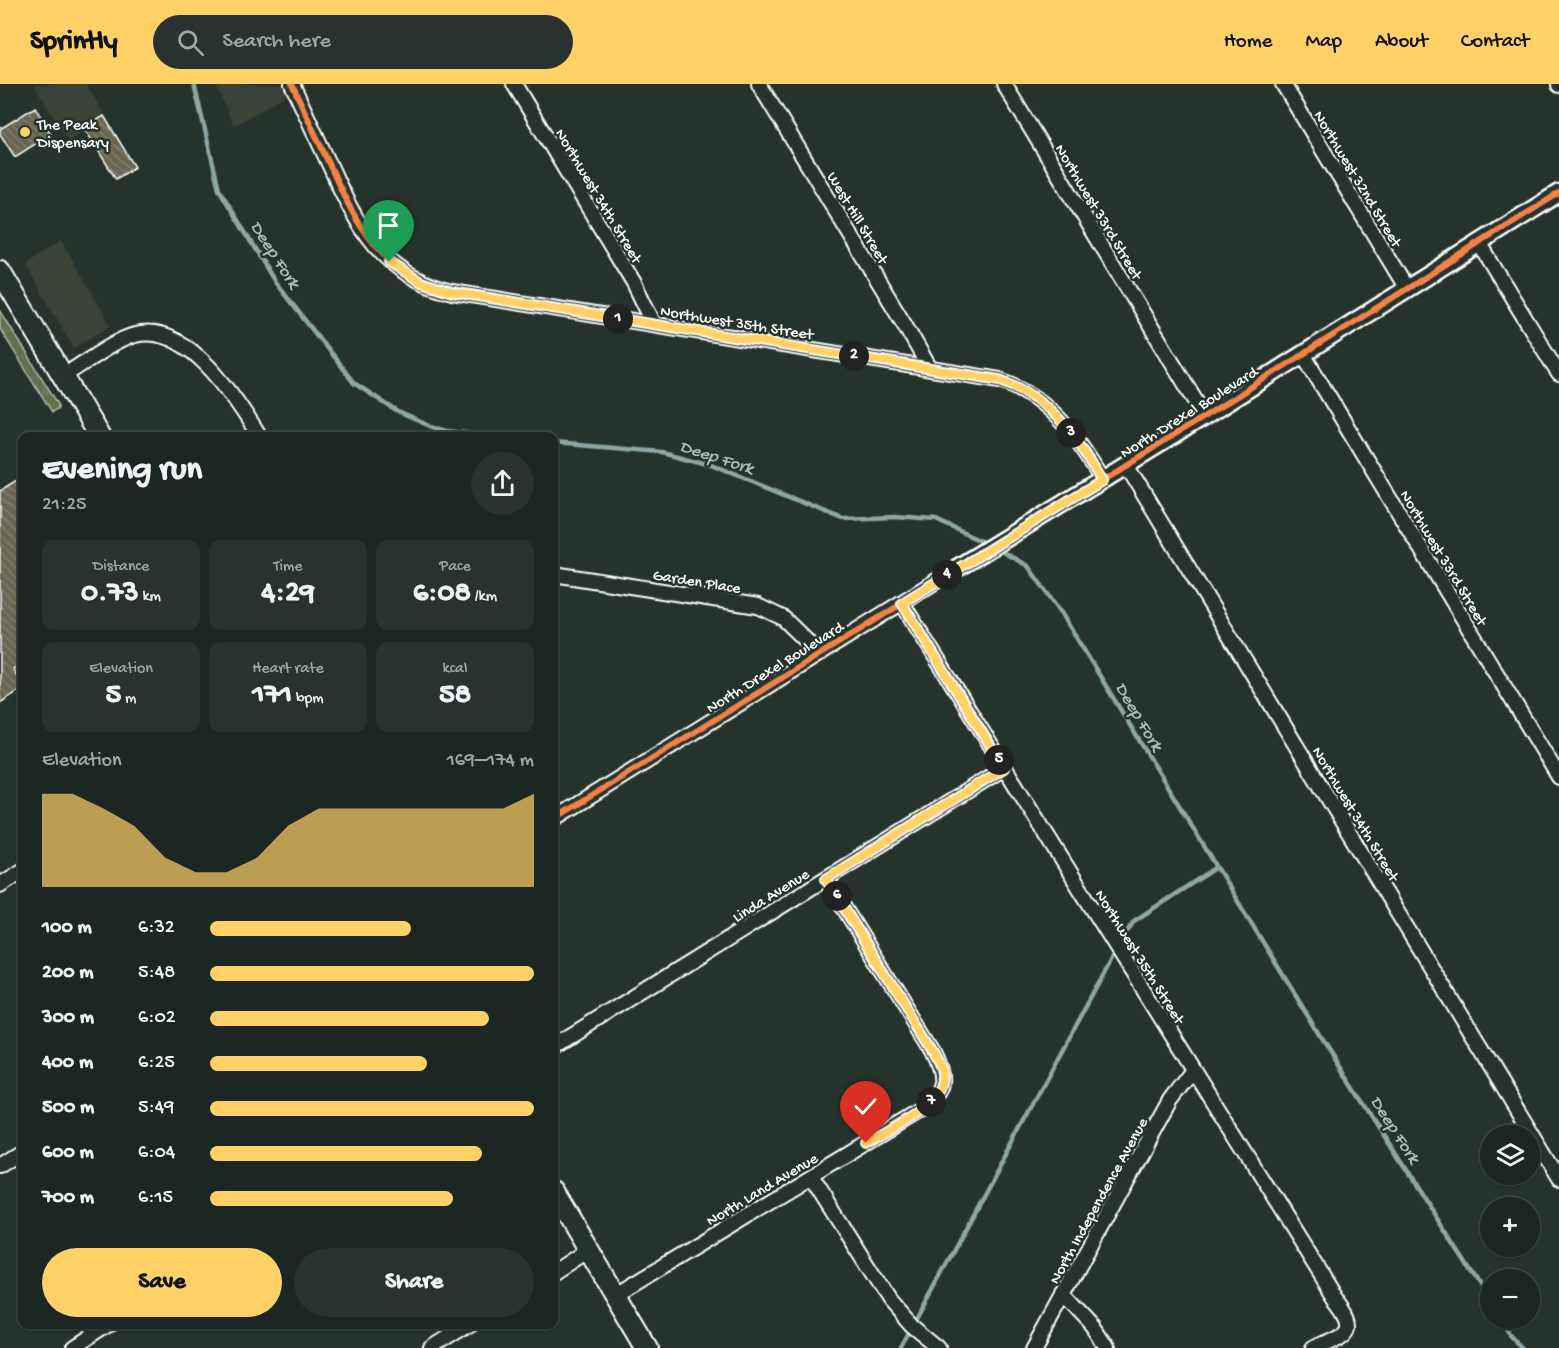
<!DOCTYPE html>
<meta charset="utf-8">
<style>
body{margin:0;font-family:"Gochi Hand",sans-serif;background:#29322f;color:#f1f3f6;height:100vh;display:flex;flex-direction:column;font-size:22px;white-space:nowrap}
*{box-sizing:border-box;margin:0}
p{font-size:20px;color:#a0a5a5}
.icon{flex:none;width:33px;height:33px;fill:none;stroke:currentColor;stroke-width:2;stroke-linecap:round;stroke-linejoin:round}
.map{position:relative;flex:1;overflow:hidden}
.details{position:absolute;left:18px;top:348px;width:540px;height:897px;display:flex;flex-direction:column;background:#1c2622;border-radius:12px;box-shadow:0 2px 4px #0004,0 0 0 2px #3a4340}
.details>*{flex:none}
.buttons{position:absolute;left:1480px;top:1041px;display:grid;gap:12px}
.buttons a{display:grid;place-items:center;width:60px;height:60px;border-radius:50%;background:#1c2622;box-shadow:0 2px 4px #0004,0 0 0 2px #3a4340;font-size:30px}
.pin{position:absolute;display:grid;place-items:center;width:51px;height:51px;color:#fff;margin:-62px -26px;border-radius:50% 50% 50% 0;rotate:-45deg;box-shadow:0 0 6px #0007}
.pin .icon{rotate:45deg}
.km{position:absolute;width:30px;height:30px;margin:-15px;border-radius:50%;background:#222;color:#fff;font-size:16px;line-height:30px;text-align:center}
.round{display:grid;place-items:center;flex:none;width:63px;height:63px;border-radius:32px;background:#29322f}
.overview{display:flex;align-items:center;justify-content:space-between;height:102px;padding:0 24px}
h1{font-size:33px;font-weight:700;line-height:45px}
.metrics{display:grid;grid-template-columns:repeat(3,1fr);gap:9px;height:102px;padding:6px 24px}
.metrics div{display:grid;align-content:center;border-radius:12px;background:#29322f;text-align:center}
.metrics b{font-size:30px;font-weight:700}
.metrics small{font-size:16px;font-weight:400}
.metrics p{font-size:16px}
.chart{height:168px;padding:12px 24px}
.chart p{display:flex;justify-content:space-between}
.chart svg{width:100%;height:108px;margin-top:6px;fill:#ffd166;opacity:.7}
.button{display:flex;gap:12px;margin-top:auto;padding:12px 24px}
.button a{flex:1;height:69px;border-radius:36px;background:#ffd166;color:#111;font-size:24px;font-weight:700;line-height:69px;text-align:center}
.button a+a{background:#29322f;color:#f1f3f6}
ul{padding:0 24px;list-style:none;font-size:20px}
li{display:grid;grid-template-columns:96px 72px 1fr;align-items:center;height:45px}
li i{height:15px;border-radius:8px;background:#ffd166}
header{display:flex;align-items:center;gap:36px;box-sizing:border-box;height:84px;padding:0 30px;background:#ffd166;color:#111}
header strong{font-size:28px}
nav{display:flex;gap:33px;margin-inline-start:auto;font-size:21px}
.search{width:420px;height:54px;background:#29322f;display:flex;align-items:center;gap:15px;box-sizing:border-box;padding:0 21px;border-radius:33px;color:#a0a5a5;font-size:22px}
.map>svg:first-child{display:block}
.built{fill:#3a4238}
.grass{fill:url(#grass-tufts);stroke:#b0b7a8;stroke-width:1.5}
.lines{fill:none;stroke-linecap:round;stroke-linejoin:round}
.stream{stroke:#8fa6a5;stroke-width:4.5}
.building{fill:url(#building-back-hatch);stroke:#fff;stroke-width:1.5}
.minor-casing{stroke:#fff;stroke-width:18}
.tertiary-casing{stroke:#fff;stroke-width:21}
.secondary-casing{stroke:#fff;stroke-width:24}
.minor{stroke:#26332d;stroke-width:14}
.tertiary{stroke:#26332d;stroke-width:16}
.secondary{stroke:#26332d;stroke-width:20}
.cycleway-casing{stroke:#26332d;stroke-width:10}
.cycleway{stroke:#f48246;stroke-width:6}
.route-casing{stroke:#fff;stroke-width:12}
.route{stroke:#ffd166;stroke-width:8}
.poi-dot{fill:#ffd166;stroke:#26332d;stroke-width:2}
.labels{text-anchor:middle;stroke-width:5;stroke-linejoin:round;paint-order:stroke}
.poi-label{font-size:16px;fill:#fff;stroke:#26332d;text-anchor:start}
.street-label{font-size:16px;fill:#fff;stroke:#26332d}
.water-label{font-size:18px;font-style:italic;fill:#abbcbc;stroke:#26332d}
</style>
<header>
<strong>Sprintly</strong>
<div class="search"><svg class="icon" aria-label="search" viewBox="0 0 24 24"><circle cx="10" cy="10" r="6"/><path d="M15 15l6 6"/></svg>Search here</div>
<nav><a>Home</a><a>Map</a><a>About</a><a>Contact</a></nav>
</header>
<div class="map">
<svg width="1559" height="1264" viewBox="0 0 1559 1264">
<defs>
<pattern id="grass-tufts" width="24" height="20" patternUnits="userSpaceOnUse" patternTransform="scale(1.5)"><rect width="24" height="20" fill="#626f50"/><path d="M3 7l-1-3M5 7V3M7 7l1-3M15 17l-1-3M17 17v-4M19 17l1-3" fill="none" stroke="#7a856a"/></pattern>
<pattern id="building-back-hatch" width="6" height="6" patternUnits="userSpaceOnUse" patternTransform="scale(1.5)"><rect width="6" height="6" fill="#686551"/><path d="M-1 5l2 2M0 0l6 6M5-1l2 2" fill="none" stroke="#7f7c6b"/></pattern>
</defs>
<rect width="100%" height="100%" fill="#26332d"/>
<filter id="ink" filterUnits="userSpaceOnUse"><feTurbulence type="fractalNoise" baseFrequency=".0167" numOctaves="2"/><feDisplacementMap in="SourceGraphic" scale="12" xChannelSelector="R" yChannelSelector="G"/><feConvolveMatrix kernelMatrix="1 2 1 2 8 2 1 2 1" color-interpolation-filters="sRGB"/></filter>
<g filter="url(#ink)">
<path class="built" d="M34,0h52l20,33 -38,24z
M215,0h66l5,11 -52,31z
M61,157l50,84 -37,23 -49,-84z"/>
<path class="grass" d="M0,226l58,94v4l-6,4 -52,-83z"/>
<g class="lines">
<path class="stream" d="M194,0l25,105 56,93 79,101 44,29 32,14 17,5 44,5
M554,359l108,9 49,13 132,54 52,-2 41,3 51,24
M997,465l31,17 32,45 261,426 170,266
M1119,860l15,-23 83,-54
M1501,1234l11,19 11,11
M901,1264l214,-396"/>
</g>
<path class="building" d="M35,23l16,27 -36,23 -15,-23v-5z
M104,32l31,51 -19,12 -32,-51z
M22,393v186l-9,6 9,16v4l-22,14v-212z"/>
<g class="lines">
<g class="minor-casing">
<path id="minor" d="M292,0c13,28 26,56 39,84 27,60 52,108 121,124l548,88c48,16 78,57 103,100
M514,0l120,199 20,41
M759,0l146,241 24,42
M1004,0l201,332
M1283,0l124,205
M1559,0v1
M1479,159l80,131
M1303,270l256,423
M63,292c19,-11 51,-36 72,-41 53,-13 100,62 124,101
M1126,381l433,714
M554,490l204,32 25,12 37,36
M902,519l433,694c30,36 7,36 -22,51
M554,735l403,-251
M0,801l22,-14
M554,963l450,-279
M0,1082l22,-14
M811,1093l78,123 23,26 27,22
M554,1188l34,-22
M1063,1210l32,34 13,20
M615,1211l305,-185c26,-19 26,-33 12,-60l-106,-171
M72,1264l37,-24
M432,1264l38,-24
M1034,1264l136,-248 23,-30"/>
</g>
<g class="tertiary-casing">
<path id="tertiary" d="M957,484l248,-152 354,-223"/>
</g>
<g class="secondary-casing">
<path id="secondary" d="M0,187l99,165
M554,1108l93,156"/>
</g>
<use href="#minor" class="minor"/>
<use href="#tertiary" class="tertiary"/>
<use href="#secondary" class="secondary"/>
<g class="cycleway-casing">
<path id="cycleway" d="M292,0c13,28 26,56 39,84 27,60 52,108 121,124l548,88c48,16 78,57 103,100
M554,735l651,-403 354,-223"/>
</g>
<use href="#cycleway" class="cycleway"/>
</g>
</g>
<g class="lines" filter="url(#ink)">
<g class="route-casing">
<path id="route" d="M389,178l32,20 31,10 548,88c48,16 78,57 102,100l-200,123 102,165 -178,111 106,171c4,8 11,17 10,27 0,29 -54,53 -76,66"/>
</g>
<use href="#route" class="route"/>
</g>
<circle class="poi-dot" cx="25" cy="48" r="6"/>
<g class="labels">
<g class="poi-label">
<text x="37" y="45">The Peak<tspan x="37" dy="18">Dispensary</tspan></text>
</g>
<g class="street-label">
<text transform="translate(1359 94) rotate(59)" y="6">Northwest 32nd Street</text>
<text transform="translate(600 111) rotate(59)" y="6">Northwest 34th Street</text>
<text transform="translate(1100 127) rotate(59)" y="6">Northwest 33rd Street</text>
<text transform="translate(859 133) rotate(59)" y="6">West Hill Street</text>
<text transform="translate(737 237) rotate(9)" y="6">Northwest 35th Street</text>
<text transform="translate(1188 327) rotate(-32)" y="6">North Drexel Boulevard</text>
<text transform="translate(1445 473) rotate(59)" y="6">Northwest 33rd Street</text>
<text transform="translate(697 496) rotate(9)" y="6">Garden Place</text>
<text transform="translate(774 582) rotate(-32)" y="6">North Drexel Boulevard</text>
<text transform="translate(1357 729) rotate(59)" y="6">Northwest 34th Street</text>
<text transform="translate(770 810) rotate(-32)" y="6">Linda Avenue</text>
<text transform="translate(1141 872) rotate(58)" y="6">Northwest 35th Street</text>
<text transform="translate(761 1104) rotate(-31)" y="6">North Land Avenue</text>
<text transform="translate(1097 1116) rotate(-61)" y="6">North Independence Avenue</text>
</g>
<g class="water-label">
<text transform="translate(276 170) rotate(57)" y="6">Deep Fork</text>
<text transform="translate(717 372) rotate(18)" y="6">Deep Fork</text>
<text transform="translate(1140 632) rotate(59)" y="6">Deep Fork</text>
<text transform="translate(1396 1045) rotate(57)" y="6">Deep Fork</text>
</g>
</g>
</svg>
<div class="buttons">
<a><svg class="icon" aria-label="layers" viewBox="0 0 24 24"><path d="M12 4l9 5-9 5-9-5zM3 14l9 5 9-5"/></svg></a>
<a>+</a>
<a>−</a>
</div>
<div class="pin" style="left:389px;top:178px;background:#1e9e55"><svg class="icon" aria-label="arrive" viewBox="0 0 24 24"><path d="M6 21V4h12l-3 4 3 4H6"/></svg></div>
<div class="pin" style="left:866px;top:1059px;background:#d93025"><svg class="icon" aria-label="check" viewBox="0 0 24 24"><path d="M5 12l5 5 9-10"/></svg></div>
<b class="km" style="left:618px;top:235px">1</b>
<b class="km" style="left:854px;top:272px">2</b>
<b class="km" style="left:1071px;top:349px">3</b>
<b class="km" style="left:947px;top:491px">4</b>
<b class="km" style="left:999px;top:676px">5</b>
<b class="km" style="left:837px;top:812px">6</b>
<b class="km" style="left:931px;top:1018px">7</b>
<section class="details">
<div class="overview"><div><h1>Evening run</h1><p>21:25</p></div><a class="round"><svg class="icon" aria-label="share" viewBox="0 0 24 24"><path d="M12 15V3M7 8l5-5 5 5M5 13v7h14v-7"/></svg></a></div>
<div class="metrics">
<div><p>Distance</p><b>0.73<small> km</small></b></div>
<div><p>Time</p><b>4:29</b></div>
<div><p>Pace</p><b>6:08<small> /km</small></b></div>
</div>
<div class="metrics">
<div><p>Elevation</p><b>5<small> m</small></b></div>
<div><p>Heart rate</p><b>171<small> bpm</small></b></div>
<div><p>kcal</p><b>58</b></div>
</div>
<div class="chart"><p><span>Elevation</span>169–174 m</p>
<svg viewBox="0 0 160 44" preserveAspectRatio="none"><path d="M0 44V6L10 6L20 12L30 19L40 32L50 38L60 38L70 32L80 19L90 12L100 12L110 12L120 12L130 12L140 12L150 12L160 6V44z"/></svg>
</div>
<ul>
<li><b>100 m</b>6:32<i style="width:62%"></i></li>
<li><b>200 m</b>5:48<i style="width:100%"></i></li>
<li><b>300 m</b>6:02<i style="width:86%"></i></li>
<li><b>400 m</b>6:25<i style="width:67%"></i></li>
<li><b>500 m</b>5:49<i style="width:100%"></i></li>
<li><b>600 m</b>6:04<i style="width:84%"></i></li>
<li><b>700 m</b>6:15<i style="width:75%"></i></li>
</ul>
<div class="button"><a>Save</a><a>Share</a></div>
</section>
</div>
